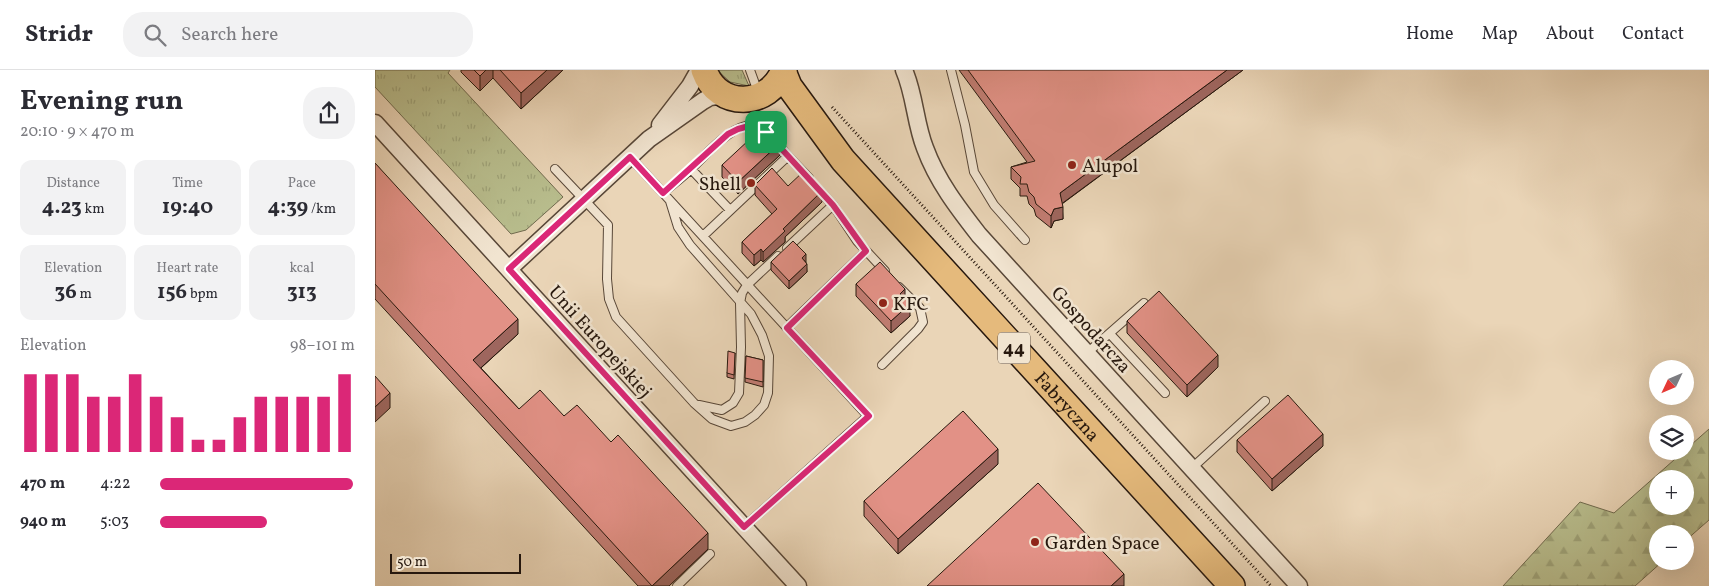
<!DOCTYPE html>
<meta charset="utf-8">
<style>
body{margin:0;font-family:Vollkorn,serif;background:#f2f2f3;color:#2b2b33;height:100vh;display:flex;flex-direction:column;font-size:19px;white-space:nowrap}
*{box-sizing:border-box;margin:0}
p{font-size:16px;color:#7c7c81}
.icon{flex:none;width:28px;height:28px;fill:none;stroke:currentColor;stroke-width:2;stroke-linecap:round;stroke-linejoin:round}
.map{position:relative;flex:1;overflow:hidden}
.panel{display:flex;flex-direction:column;background:#fff;width:375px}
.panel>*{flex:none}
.needle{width:32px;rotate:226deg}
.controls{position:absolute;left:1274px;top:290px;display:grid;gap:10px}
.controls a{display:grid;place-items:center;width:45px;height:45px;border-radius:50%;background:#fff;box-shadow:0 5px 20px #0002;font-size:25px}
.scale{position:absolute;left:15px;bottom:12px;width:131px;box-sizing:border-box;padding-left:5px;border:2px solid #27180e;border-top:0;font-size:14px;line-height:18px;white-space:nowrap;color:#27180e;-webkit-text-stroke:4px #f1e4d0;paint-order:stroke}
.pin{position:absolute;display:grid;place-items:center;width:42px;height:42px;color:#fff;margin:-21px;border-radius:10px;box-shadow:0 2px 8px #0006}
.round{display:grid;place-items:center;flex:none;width:52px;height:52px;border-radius:20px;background:#f2f2f3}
.overview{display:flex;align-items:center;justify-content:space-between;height:85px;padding:0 20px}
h1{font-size:28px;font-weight:700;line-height:38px}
.stats{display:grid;grid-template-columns:repeat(3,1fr);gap:8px;height:85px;padding:5px 20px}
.stats div{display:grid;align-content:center;border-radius:12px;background:#f2f2f3;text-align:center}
.stats b{font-size:21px;font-weight:700}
.stats small{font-size:14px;font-weight:400}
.stats p{font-size:14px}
.chart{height:140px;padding:10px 20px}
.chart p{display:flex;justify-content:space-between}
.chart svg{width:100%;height:90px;margin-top:5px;stroke:#db2777;stroke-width:6}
ul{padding:0 20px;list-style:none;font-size:16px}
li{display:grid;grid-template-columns:80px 60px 1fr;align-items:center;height:38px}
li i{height:12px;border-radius:6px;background:#db2777}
header{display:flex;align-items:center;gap:30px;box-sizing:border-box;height:70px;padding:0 25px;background:#fff;border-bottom:1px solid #e1e1e2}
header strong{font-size:24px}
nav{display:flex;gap:28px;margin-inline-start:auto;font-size:18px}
.search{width:350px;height:45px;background:#f2f2f3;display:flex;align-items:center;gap:12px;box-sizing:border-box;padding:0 18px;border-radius:20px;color:#7c7c81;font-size:19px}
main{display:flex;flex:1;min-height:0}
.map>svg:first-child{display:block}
.grass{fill:url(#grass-tufts);stroke:#706a4e}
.forest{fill:url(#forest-firs);stroke:#706a4e;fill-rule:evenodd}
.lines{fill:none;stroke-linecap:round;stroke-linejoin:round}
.service-casing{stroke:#584738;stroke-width:10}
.minor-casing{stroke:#584738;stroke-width:19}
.primary-casing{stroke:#27180e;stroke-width:28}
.path{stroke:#27180e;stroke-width:3;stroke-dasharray:1 2.5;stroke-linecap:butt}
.service{stroke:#f1e4d0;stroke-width:8}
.minor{stroke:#f1e4d0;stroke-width:16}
.primary{stroke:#e5ba7c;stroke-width:25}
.wall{fill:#c27d73;stroke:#27180e}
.shaded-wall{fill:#9e665e;stroke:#27180e}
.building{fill:#e29186;stroke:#27180e}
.route-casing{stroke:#fff;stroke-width:10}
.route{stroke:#db2777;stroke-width:6}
.poi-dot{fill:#8f2418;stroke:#f1e4d0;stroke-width:2}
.labels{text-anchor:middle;stroke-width:5;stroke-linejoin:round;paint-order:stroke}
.shield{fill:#f1e4d0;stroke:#645548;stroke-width:1}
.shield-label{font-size:18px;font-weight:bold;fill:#27180e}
.poi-label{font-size:19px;fill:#27180e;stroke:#f1e4d0;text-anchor:start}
.street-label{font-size:19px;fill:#27180e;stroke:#f1e4d0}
</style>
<header>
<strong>Stridr</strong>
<div class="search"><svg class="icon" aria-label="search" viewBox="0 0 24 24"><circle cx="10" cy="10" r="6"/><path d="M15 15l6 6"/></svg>Search here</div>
<nav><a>Home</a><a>Map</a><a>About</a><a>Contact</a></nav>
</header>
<main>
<section class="panel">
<div class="overview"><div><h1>Evening run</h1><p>20:10 · 9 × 470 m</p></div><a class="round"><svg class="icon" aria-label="share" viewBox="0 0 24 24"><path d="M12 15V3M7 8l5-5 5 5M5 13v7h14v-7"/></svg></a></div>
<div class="stats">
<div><p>Distance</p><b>4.23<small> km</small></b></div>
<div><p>Time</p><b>19:40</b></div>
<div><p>Pace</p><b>4:39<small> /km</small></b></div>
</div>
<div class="stats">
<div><p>Elevation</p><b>36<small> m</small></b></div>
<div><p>Heart rate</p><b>156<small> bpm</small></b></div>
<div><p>kcal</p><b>313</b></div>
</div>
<div class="chart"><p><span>Elevation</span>98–101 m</p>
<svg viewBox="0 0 160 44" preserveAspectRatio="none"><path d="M5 44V6M15 44V6M25 44V6M35 44V17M45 44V17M55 44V6M65 44V17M75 44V27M85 44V38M95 44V38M105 44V27M115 44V17M125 44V17M135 44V17M145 44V17M155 44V6"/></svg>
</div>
<ul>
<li><b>470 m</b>4:22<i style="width:99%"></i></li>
<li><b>940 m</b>5:03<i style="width:55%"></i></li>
</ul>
</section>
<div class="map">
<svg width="1334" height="516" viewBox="0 0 1334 516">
<defs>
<pattern id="grass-tufts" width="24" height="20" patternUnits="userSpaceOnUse" patternTransform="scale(1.25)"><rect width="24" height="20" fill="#b8bd8d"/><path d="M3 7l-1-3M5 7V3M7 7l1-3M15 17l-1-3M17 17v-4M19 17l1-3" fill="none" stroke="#9ea278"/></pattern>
<pattern id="forest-firs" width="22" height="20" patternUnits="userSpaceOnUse" patternTransform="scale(1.25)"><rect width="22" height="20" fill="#b8bd8d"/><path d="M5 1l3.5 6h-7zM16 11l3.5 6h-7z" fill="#9ea278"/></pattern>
</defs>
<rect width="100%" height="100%" fill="#ead5b7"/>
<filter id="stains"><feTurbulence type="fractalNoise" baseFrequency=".004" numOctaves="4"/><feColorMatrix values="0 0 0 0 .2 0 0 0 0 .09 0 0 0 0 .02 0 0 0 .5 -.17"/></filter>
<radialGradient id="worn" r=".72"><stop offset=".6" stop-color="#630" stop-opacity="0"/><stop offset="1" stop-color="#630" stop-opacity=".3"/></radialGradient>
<path class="grass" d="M0,0h75l-2,3 115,124 -37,33 -15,4 -136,-147z
M342,0h25l7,16 -19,-4z"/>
<path class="forest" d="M1334,359v91l-24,21v-7h-28v27h6l-28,25h-132l77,-84 34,11zM1282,409h28v27h-28z"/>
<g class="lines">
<g class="service-casing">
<path id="service" d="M375,0l8,22
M576,0l14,55 9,47 20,33 31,35
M413,86l21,22
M255,87l238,259 -124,111
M180,99l53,56 -1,54 2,20 7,18 78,86 18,16 19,7 14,-4 10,-7 9,-10 4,-12 1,-37 -7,-21 -11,-21 -61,-69 -12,-18 -8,-26
M316,99l39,41
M441,117l17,18 24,36 28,30
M288,123c9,-8 20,-16 29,-25 14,-13 44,-50 66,-41 12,5 22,20 30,29l-85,80
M412,178l46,-43
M412,257l79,-76
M735,264l55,59
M712,283l57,-50
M507,295l36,-36 5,-7 -3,-14 -21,-21
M324,335l23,5 11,-7 6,-10 2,-46 -1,-44 2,-10 5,-8 31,-29
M817,398l73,-67
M302,516l33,-32"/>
</g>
<g class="minor-casing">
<path id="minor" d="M529,0c11,25 11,53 21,78 12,33 33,60 54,87l320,351
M0,53l423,463
M285,55l30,-39 9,-16
M134,199l140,-130 54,-38 7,-4 16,-2"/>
</g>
<g class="primary-casing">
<g id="primary">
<path d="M329,0c14,40 65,38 80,0"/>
<path id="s1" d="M408,1l6,15 54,74 389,426"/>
</g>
</g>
<path class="path" d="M457,37l439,479"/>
<use href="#service" class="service"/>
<use href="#minor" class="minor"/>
<use href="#primary" class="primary"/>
</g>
<path class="wall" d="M86,0h102l-42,39 -28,-31 -13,13 -19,-19z
M584,0h284l-181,134 1,15 -9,2 -3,7 -15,-12 -2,-7 -5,-5 -2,-8h-7v-8l-9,-9v-12l16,-5z
M405,85l-42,39 -16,-17v-12z
M0,93l143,171 -37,34 38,41 45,7 47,26 97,107 -39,37h-31l-263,-287z
M380,115l33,1 34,16 -37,35v5l-22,20 -2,-2 -7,6 -12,-13v-11l30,-28 -17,-19z
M396,192h35l1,10 -18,17 -18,-19z
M481,214l49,15 5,17 -19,17 -35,-37z
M752,251l91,46 -31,30 -60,-64z
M360,283l-1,26 -7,-2v-4z
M371,286l17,4v27l-18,-5z
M862,370l86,6 -51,45 -35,-39z
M623,394l-100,90 -34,-38v-15z"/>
<path class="shaded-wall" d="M111,0h7v8l-13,13v-15z
M172,0h16l-42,39v-16z
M852,0h16l-183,135v-12z
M405,73v12l-42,39v-12z
M447,121v11l-37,35v5l-22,20v-10l20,-23z
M688,137v12l-9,2 -3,7v-12l3,-7z
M386,179v11l-7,6v-11z
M431,184v8l-4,-4z
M432,194v8l-18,17v-8z
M530,219v12l-5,-7z
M535,234v12l-19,17v-12z
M143,249v15l-45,41v-15z
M843,285v12l-31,30v-12z
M15,323v15l-15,14v-15z
M948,364v12l-51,45v-12z
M623,379v15l-100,90v-15z
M333,463v16l-39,37h-17z
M749,504v12h-13z"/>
<path class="building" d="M99,0h12l-6,6z
M125,0h47l-26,23z
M593,0h259l-167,123 3,14 -9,2 -3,7 -15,-12 -2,-7 -5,-5 -2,-8h-7l1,-7 -10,-10 24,-6z
M389,56l16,17 -42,39 -16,-17z
M0,93l143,156 -45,41 46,49 21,-19 24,26 13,-11 34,37 7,-7 90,98 -56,53 -277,-302z
M397,98l16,18 16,-15 18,20 -39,38 2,2 -22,21 -2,-3 -7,6 -12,-13 35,-33 -22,-24z
M418,171l13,13 -4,4 5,6 -18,17 -18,-19z
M505,192l25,27 -5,5 10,10 -19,17 -35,-37z
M784,221l59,64 -31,30 -60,-64z
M353,281l7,2 -1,22 -7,-2z
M371,286l17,4v22l-18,-4z
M0,306l15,17 -15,14z
M913,325l35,39 -51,45 -35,-39z
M588,341l35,38 -100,90 -34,-38z
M663,413l86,91 -13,12h-184z"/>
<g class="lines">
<g class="route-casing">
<path id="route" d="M374,56h8l9,6 67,73 33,46 -79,77 82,88 -125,111 -235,-258 121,-112 33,36 65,-59 10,-5z"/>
</g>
<use href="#route" class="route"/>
</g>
<g class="poi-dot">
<circle cx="697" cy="95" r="5"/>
<circle cx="376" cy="113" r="5"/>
<circle cx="508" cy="233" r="5"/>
<circle cx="660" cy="472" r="5"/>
</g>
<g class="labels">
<rect class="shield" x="623" y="262.5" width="32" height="31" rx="4"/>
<g class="shield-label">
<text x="639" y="284">44</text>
</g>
<g class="poi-label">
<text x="707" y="102">Alupol</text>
<text x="366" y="120" text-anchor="end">Shell</text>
<text x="518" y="240">KFC</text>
<text x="670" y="479">Garden Space</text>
</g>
<g class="street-label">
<text transform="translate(717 259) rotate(48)" y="7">Gospodarcza</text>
<text transform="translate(226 271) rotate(48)" y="7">Unii Europejskiej</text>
<text dy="7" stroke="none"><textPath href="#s1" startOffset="441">Fabryczna</textPath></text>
</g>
</g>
<rect width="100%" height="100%" filter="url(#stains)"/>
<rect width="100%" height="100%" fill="url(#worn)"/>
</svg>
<div class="controls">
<a><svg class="needle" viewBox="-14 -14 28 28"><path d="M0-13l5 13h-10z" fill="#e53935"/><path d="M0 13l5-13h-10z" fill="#7c7c81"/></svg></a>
<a><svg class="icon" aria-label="layers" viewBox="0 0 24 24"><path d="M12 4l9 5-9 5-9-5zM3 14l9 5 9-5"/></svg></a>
<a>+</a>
<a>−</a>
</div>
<div class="scale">50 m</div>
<div class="pin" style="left:391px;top:62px;background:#1e9e55"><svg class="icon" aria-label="arrive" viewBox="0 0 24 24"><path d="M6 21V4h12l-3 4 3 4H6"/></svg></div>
</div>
</main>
